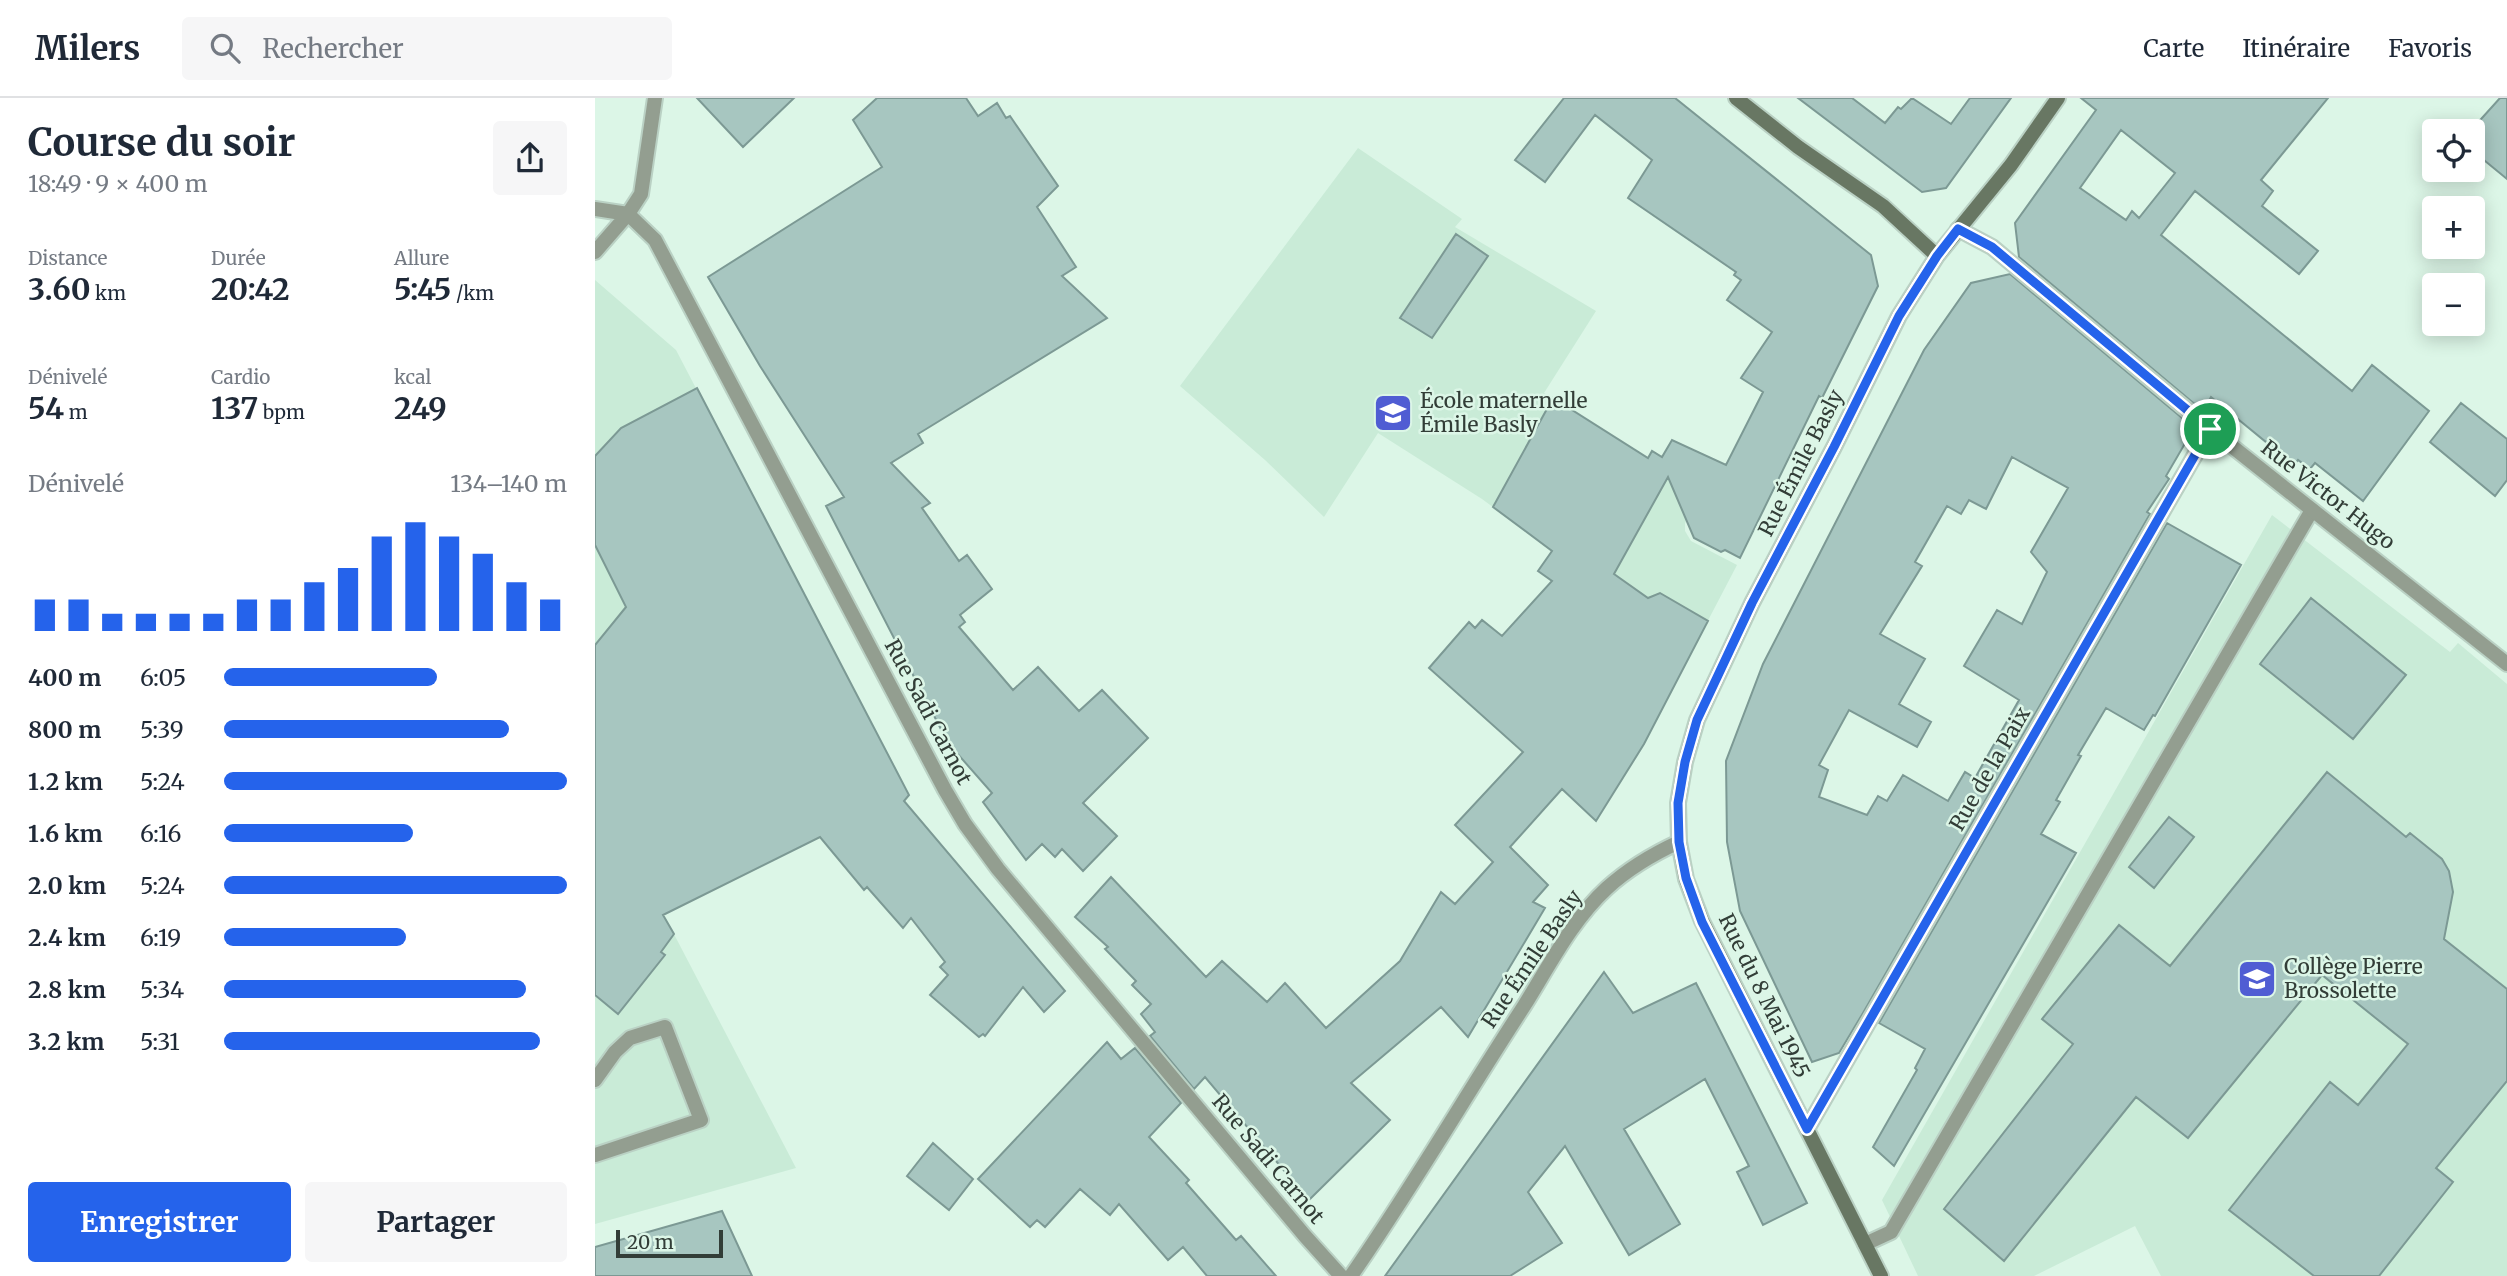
<!DOCTYPE html>
<html lang="fr">
<meta charset="utf-8">
<style>
body{margin:0;font-family:Merriweather,serif;background:#f6f6f7;color:#1f2937;height:100vh;display:flex;flex-direction:column;font-size:26px;white-space:nowrap}
*{box-sizing:border-box;margin:0}
p{font-size:23px;color:#747a83}
.icon{flex:none;width:38px;height:38px;fill:none;stroke:currentColor;stroke-width:2;stroke-linecap:round;stroke-linejoin:round}
.map{position:relative;flex:1;overflow:hidden}
.details{display:flex;flex-direction:column;background:#fff;width:595px}
.details>*{flex:none}
.buttons{position:absolute;left:1827px;top:21px;display:grid;gap:14px}
.buttons a{display:grid;place-items:center;width:63px;height:63px;border-radius:7px;background:#fff;box-shadow:0 4px 18px #0003;font-size:35px}
.scale{position:absolute;left:21px;bottom:18px;width:107px;box-sizing:border-box;padding-left:7px;border:4px solid #323d37;border-top:0;font-size:19px;line-height:24px;white-space:nowrap;color:#323d37;-webkit-text-stroke:5px #dcf6e7;paint-order:stroke}
.pin{position:absolute;display:grid;place-items:center;width:60px;height:60px;color:#fff;margin:-30px;border:4px solid #fff;border-radius:50%;box-shadow:0 2px 7px #0007}
.round{display:grid;place-items:center;flex:none;width:74px;height:74px;border-radius:7px;background:#f6f6f7}
.head{display:flex;align-items:center;justify-content:space-between;height:119px;padding:0 28px}
h1{font-size:38px;font-weight:700;line-height:52px}
.metrics{display:grid;grid-template-columns:repeat(3,1fr);gap:10px;height:119px;padding:7px 28px}
.metrics div{display:grid;align-content:center}
.metrics b{font-size:30px;font-weight:700}
.metrics small{font-size:19px;font-weight:400}
.metrics p{font-size:19px}
.chart{height:196px;padding:14px 28px}
.chart p{display:flex;justify-content:space-between}
.chart svg{width:100%;height:126px;margin-top:7px;stroke:#2563eb;stroke-width:6}
.primary-button{display:flex;gap:14px;margin-top:auto;padding:14px 28px}
.primary-button a{flex:1;height:80px;border-radius:7px;background:#2563eb;color:#fff;font-size:28px;font-weight:700;line-height:80px;text-align:center}
.primary-button a+a{background:#f6f6f7;color:#1f2937}
ul{padding:0 28px;list-style:none;font-size:23px}
li{display:grid;grid-template-columns:112px 84px 1fr;align-items:center;height:52px}
li i{height:18px;border-radius:9px;background:#2563eb}
header{display:flex;align-items:center;gap:42px;box-sizing:border-box;height:98px;padding:0 35px;background:#fff;border-bottom:2px solid #e0e1e3}
header strong{font-size:33px}
nav{display:flex;gap:38px;margin-inline-start:auto;font-size:24px}
.search{width:490px;height:63px;background:#f6f6f7;display:flex;align-items:center;gap:18px;box-sizing:border-box;padding:0 24px;border-radius:7px;color:#747a83;font-size:26px}
main{display:flex;flex:1;min-height:0}
.map>svg:first-child{display:block}
.built{fill:#c9ebd7}
.building{fill:#a7c6c0;stroke:#7c9994;stroke-width:2;fill-rule:evenodd}
.lines{fill:none;stroke-linecap:round;stroke-linejoin:round}
.lane-casing{stroke:#bad1c4;stroke-width:18}
.street-casing{stroke:#bad1c4;stroke-width:18}
.secondary-casing{stroke:#bad1c4;stroke-width:18}
.lane{stroke:#939e90;stroke-width:14}
.street{stroke:#939e90;stroke-width:14}
.secondary{stroke:#687763;stroke-width:14}
.route-casing{stroke:#fff;stroke-width:14}
.route{stroke:#2563eb;stroke-width:9}
.labels{text-anchor:middle;stroke-width:5;stroke-linejoin:round;paint-order:stroke}
.poi-label{font-size:21px;fill:#323d37;stroke:#dcf6e7;text-anchor:start}
.street-label{font-size:21px;fill:#323d37;stroke:#dcf6e7}
</style>
<header>
<strong>Milers</strong>
<div class="search"><svg class="icon" aria-label="search" viewBox="0 0 24 24"><circle cx="10" cy="10" r="6"/><path d="M15 15l6 6"/></svg>Rechercher</div>
<nav><a>Carte</a><a>Itinéraire</a><a>Favoris</a></nav>
</header>
<main>
<section class="details">
<div class="head"><div><h1>Course du soir</h1><p>18:49 · 9 × 400 m</p></div><a class="round"><svg class="icon" aria-label="share" viewBox="0 0 24 24"><path d="M12 15V3M7 8l5-5 5 5M5 13v7h14v-7"/></svg></a></div>
<div class="metrics">
<div><p>Distance</p><b>3.60<small> km</small></b></div>
<div><p>Durée</p><b>20:42</b></div>
<div><p>Allure</p><b>5:45<small> /km</small></b></div>
</div>
<div class="metrics">
<div><p>Dénivelé</p><b>54<small> m</small></b></div>
<div><p>Cardio</p><b>137<small> bpm</small></b></div>
<div><p>kcal</p><b>249</b></div>
</div>
<div class="chart"><p><span>Dénivelé</span>134–140 m</p>
<svg viewBox="0 0 160 44" preserveAspectRatio="none"><path d="M5 44V33M15 44V33M25 44V38M35 44V38M45 44V38M55 44V38M65 44V33M75 44V33M85 44V27M95 44V22M105 44V11M115 44V6M125 44V11M135 44V17M145 44V27M155 44V33"/></svg>
</div>
<ul>
<li><b>400 m</b>6:05<i style="width:62%"></i></li>
<li><b>800 m</b>5:39<i style="width:83%"></i></li>
<li><b>1.2 km</b>5:24<i style="width:100%"></i></li>
<li><b>1.6 km</b>6:16<i style="width:55%"></i></li>
<li><b>2.0 km</b>5:24<i style="width:100%"></i></li>
<li><b>2.4 km</b>6:19<i style="width:53%"></i></li>
<li><b>2.8 km</b>5:34<i style="width:88%"></i></li>
<li><b>3.2 km</b>5:31<i style="width:92%"></i></li>
</ul>
<div class="primary-button"><a>Enregistrer</a><a>Partager</a></div>
</section>
<div class="map">
<svg width="1912" height="1178" viewBox="0 0 1912 1178">
<rect width="100%" height="100%" fill="#dcf6e7"/>
<path class="built" d="M763,50l104,71 -7,8 141,84 -52,82 145,91 1,32 -5,7v8l6,10 46,24 -46,88 -209,-154 -104,-66 -54,84 -59,-57 -85,-74z
M0,182l81,70 119,228 -131,337 132,253 -201,56z
M1677,417l178,137 8,-9 49,41v592h-346l-26,-50 -101,50h-116l-36,-76z"/>
<path class="building" d="M102,0h97l-51,49z
M282,0h89l12,18 19,-13 9,15 4,-2 48,70 -21,21 39,60 -14,9 45,42 -189,116 5,9 -32,20 39,40 -8,5 37,53 8,-6 25,34 -32,26 5,7 -6,5 54,63 25,-23 41,44 23,-21 46,48 -65,65 34,33 -34,35 -21,-22 -7,8 -13,-13 -16,16 -43,-58 9,-9 -44,-50 -122,-237 18,-9 -84,-131 -52,-89 174,-110 -29,-47z
M969,0h111l196,157 7,31 -56,112 -3,-2 -79,162 -15,-8 -4,2 -27,-14 -26,-61 -54,97 34,24 12,-5 48,28 -64,123 -48,77 -34,-32 -52,58 38,38 -15,17 12,6 -77,129 -27,-30 -90,76 39,37 -81,80 -104,-123 -11,12 -44,-53 5,-4 -14,-18 10,-10 -19,-19 4,-4 -31,-32 3,-2 -33,-30 36,-40 95,100 16,-16 45,41 18,-19 41,45 74,-67 41,-69 14,12 38,-42 -38,-37 68,-73 -94,-84 40,-46 6,6 7,-8 20,16 50,-55 -14,-10 14,-20 -59,-44 60,-109 95,60 4,-7 10,6 10,-17 54,25 37,-73 -22,-14 31,-46 -45,-32 14,-20 -7,-5 2,-3 -108,-74 24,-38 -57,-45 -50,67 -30,-22z
M1203,0h54l33,25 13,-16 3,2 11,-11 39,26 19,-26h41l-65,90 -24,4z
M1486,0h247l-67,82 12,11 -11,15 56,45 -19,23 -104,-83 -34,44 191,156 20,-26 57,46 -66,90 -48,-38 -5,6 -12,-9 -4,5 -83,-68 -8,14 -184,-154 -4,-34 81,-113zM1526,32l54,43 -36,45 -7,-7 -6,9 -46,-32z
M1905,0h7v81l-34,-28v-23z
M861,136l32,22 -56,82 -32,-20z
M1415,176l184,154 -28,48 3,3 -22,33 3,2 -287,499 -24,40 -27,9 -72,-151 -13,-69 -1,-81 37,-97 161,-314 47,-67zM1417,359l56,31 -37,64 16,20 -25,52 -25,-14 -33,56 55,34 -44,78 -10,-6 -17,29 -45,-26 -16,26 -9,-5 -11,19 -48,-18 9,-27 -9,-5 30,-55 68,37 14,-25 -32,-18 26,-45 -45,-25 42,-68 -7,-4 32,-56 14,8 8,-14 17,9z
M102,290l212,407 -5,6 161,190 -21,21 -21,-25 -38,49 -2,-2 -4,3 -49,-42 18,-20 -8,-8 5,-5 -34,-44 -8,10 -36,-41 -3,3 -44,-53 -157,78 11,19 -13,18 4,3 -47,59 -23,-19v-350l31,-38 -31,-62v-89l26,-28z
M1866,305l46,36v41l-12,16 -65,-54z
M1572,425l74,42 -86,151 -2,-1 -9,15 -38,-22 -28,47 3,1 -25,44 4,2 -19,32 35,19 -182,313 -21,-19 44,-77 -2,-2 10,-19 -46,-26z
M1716,500l95,77 -53,64 -93,-75z
M1732,674l79,65 4,-4 32,26 7,12 4,21 -9,47 63,50v92l-71,87 17,14 -74,94h-65l-85,-66 101,-128 28,23 50,-61 -86,-69 -134,163 -52,-41 -132,164 -60,-52 129,-165 -31,-25 77,-94 51,41z
M1574,719l25,20 -40,51 -25,-21z
M1009,874l29,41 63,-30 111,220 -44,22 -26,-53 12,-6 -44,-87 -81,50 56,95 -51,31 -64,-109 -37,46 34,51 -52,33h-125z
M512,944l14,17 14,-11 46,55 -32,34 40,43 -3,3 50,57 5,-4 35,40h-69l-24,-29 -15,13 -49,-56 -9,11 -30,-26 -35,38 -8,-7 -7,7 -52,-48z
M338,1045l40,36 -24,31 -42,-34z
M127,1113l30,65h-157v-29z"/>
<g class="lines">
<g class="lane-casing">
<path id="lane" d="M0,982l20,-28 15,-14 35,-11 36,93 -106,35
M1270,1146l26,-12 421,-722"/>
</g>
<g class="street-casing">
<path id="street" d="M0,111l33,5
M33,116l27,26 290,550 20,34 33,45 307,367 36,40
M1363,131l34,18 218,182 297,235
M0,154l33,-38 13,-20 14,-96
M1212,1031l403,-700
M756,1178c61,-88 115,-181 173,-270 25,-40 48,-86 83,-118 21,-19 46,-34 72,-46"/>
</g>
<g class="secondary-casing">
<path id="secondary" d="M1141,0l62,49 85,59 54,50
M1286,1178l-179,-355 -16,-42 -7,-37 -1,-39 7,-41 12,-42 55,-117 82,-156 65,-131 38,-60 74,-91 47,-67"/>
</g>
<use href="#lane" class="lane"/>
<use href="#street" class="street"/>
<use href="#secondary" class="secondary"/>
</g>
<g class="lines">
<g class="route-casing">
<path id="route" d="M1363,131l34,18 218,182 -403,700 -105,-207 -16,-44 -7,-36 -1,-39 7,-41 12,-42 55,-117 82,-156 65,-131 38,-60z"/>
</g>
<use href="#route" class="route"/>
</g>
<defs>
<g id="school-square" transform="scale(2.0125)"><rect x="-9" y="-9" width="18" height="18" rx="4" fill="#505dd3" stroke="#dcf6e7"/><path d="M0-5L7-2L0 1L-7-2ZM-4 1L0 2.5L4 1V4Q0 6-4 4Z" fill="#fff"/></g>
</defs>
<g fill-rule="evenodd">
<use href="#school-square" x="798" y="315"/>
<use href="#school-square" x="1662" y="881"/>
</g>
<g class="labels">
<g class="poi-label">
<text x="825" y="310">École maternelle<tspan x="825" dy="24">Émile Basly</tspan></text>
<text x="1689" y="876">Collège Pierre<tspan x="1689" dy="24">Brossolette</tspan></text>
</g>
<g class="street-label">
<text transform="translate(1206 365) rotate(-63)" y="7">Rue Émile Basly</text>
<text transform="translate(1733 397) rotate(38)" y="7">Rue Victor Hugo</text>
<text transform="translate(333 614) rotate(62)" y="7">Rue Sadi Carnot</text>
<text transform="translate(1395 671) rotate(-60)" y="7">Rue de la Paix</text>
<text transform="translate(937 861) rotate(-56)" y="7">Rue Émile Basly</text>
<text transform="translate(1169 898) rotate(64)" y="7">Rue du 8 Mai 1945</text>
<text transform="translate(673 1061) rotate(50)" y="7">Rue Sadi Carnot</text>
</g>
</g>
</svg>
<div class="buttons">
<a><svg class="icon" aria-label="locate" viewBox="0 0 24 24"><circle cx="12" cy="12" r="6"/><path d="M12 2v4M12 18v4M2 12h4M18 12h4"/></svg></a>
<a>+</a>
<a>−</a>
</div>
<div class="scale">20 m</div>
<div class="pin" style="left:1615px;top:331px;background:#1e9e55"><svg class="icon" aria-label="arrive" viewBox="0 0 24 24"><path d="M6 21V4h12l-3 4 3 4H6"/></svg></div>
</div>
</main>
